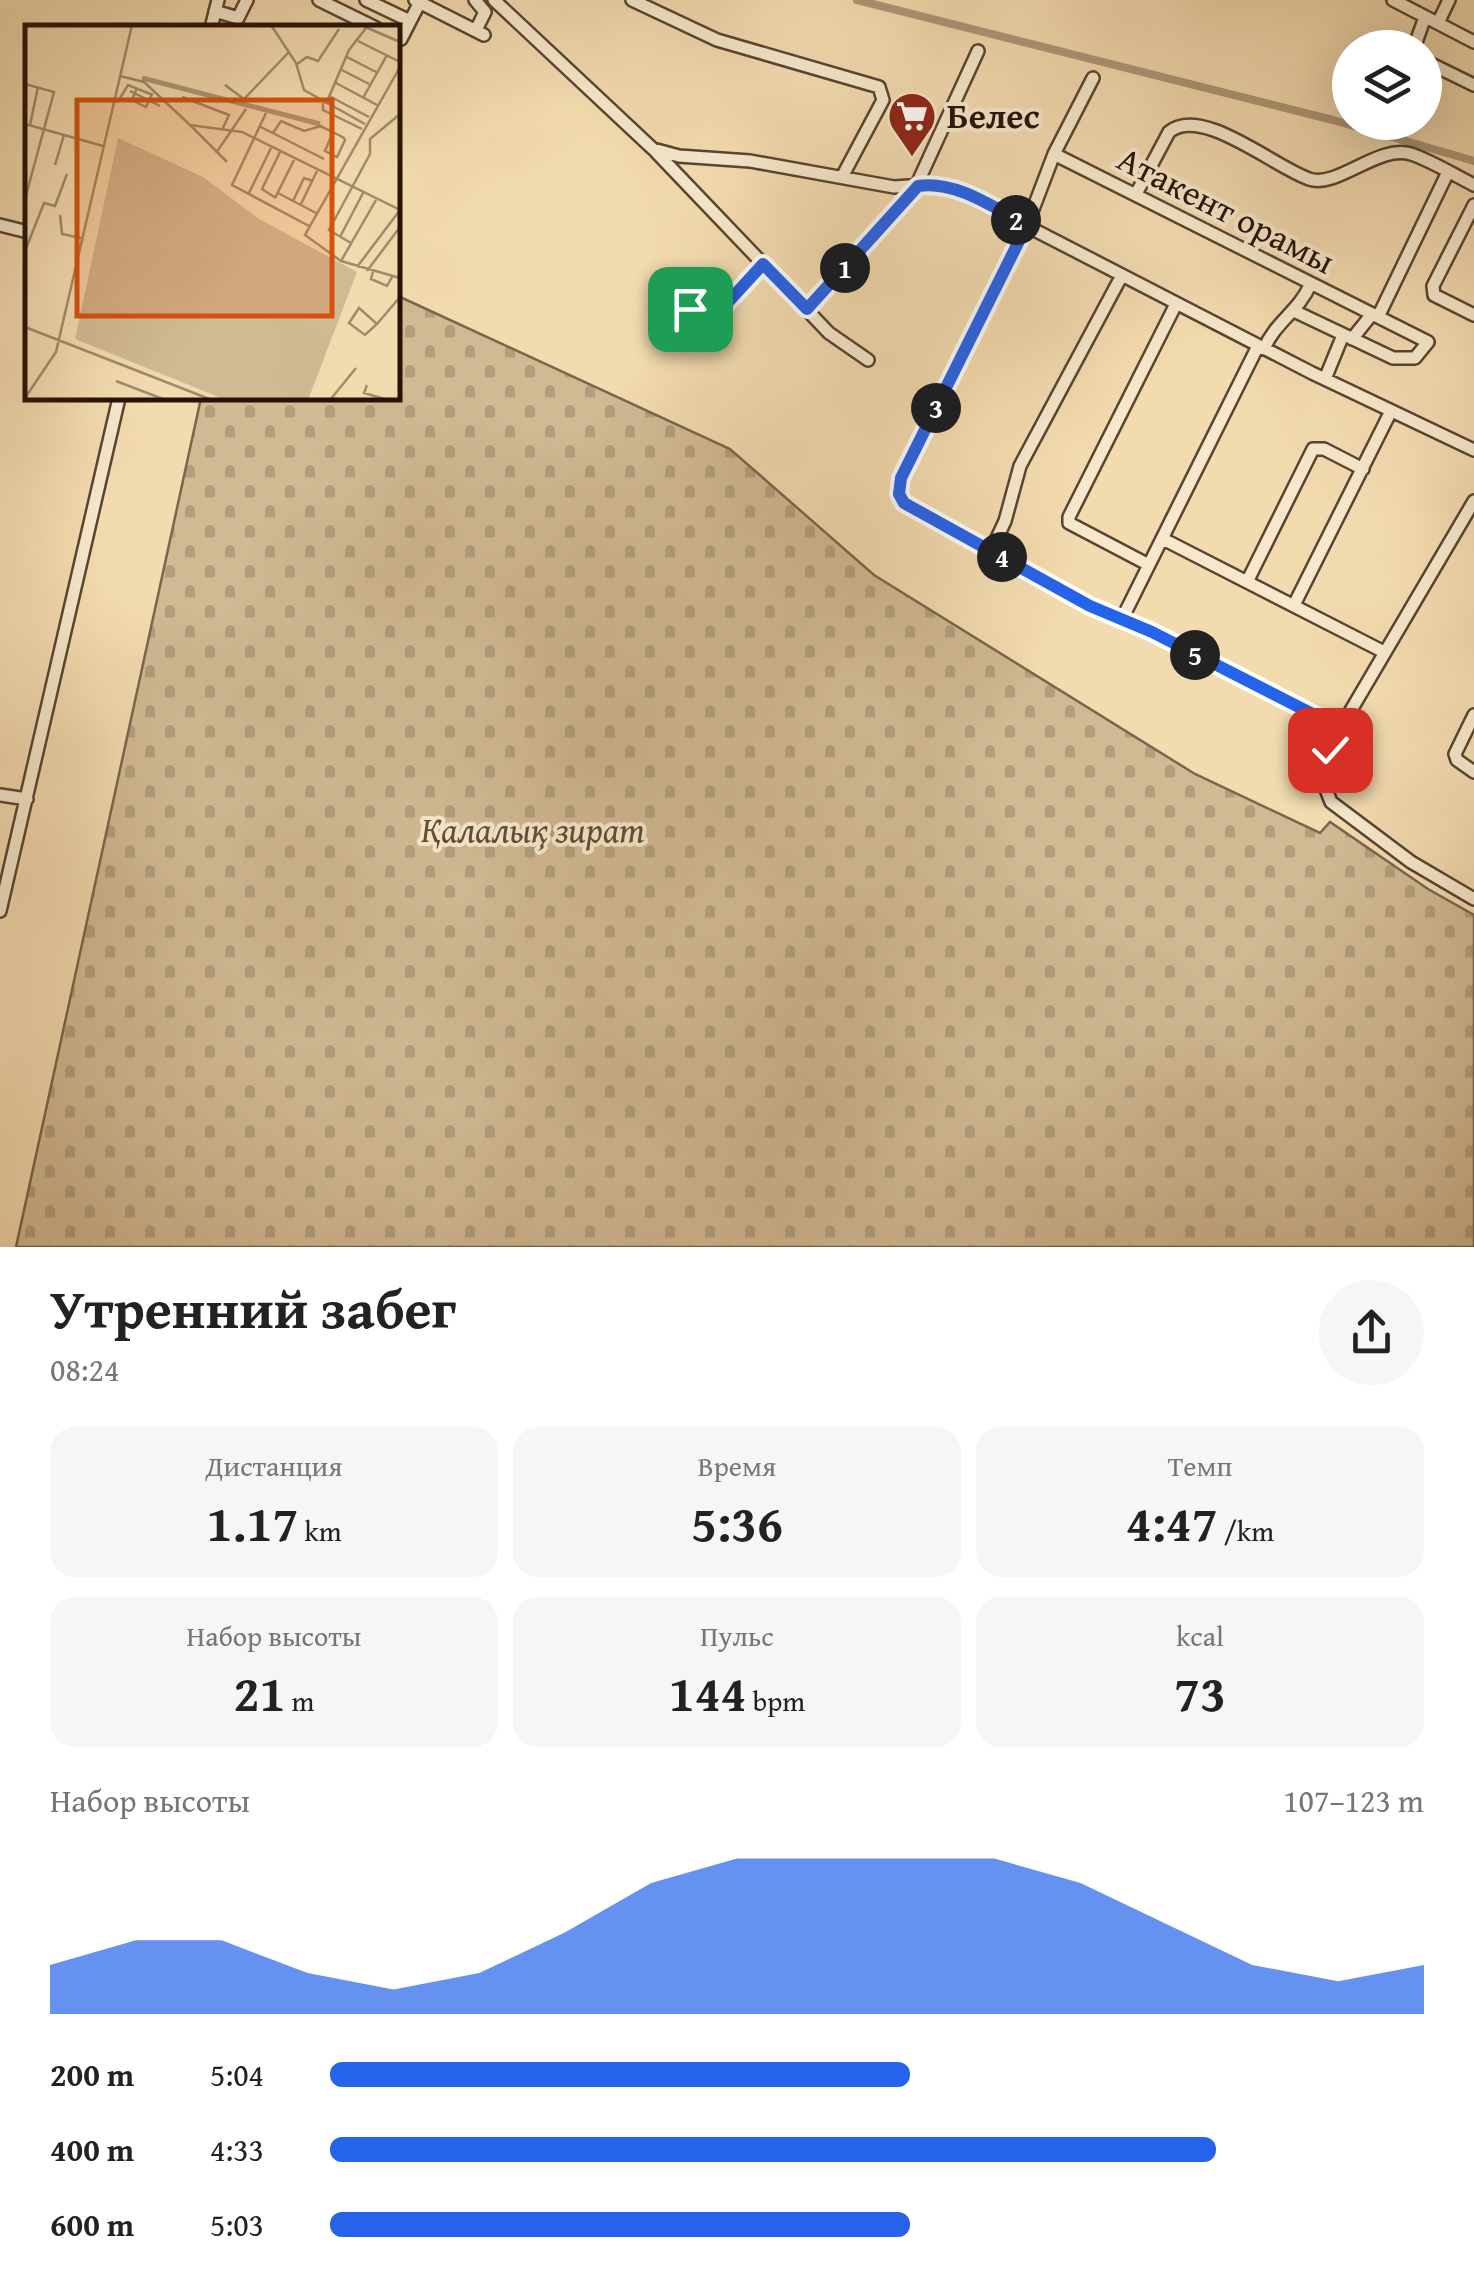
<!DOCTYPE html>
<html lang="ru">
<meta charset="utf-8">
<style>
body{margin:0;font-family:"Gentium Book Plus",serif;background:#f6f6f6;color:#222;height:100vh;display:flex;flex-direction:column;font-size:38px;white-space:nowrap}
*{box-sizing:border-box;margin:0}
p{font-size:32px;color:#767676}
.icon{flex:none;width:55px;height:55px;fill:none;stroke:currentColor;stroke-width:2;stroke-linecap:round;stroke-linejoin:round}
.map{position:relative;height:1247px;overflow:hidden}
.side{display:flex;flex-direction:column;background:#fff;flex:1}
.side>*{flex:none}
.buttons{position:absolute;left:1332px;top:30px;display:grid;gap:20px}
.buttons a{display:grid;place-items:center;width:110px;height:110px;border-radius:50%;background:#fff;box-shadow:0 10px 40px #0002;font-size:50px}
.pin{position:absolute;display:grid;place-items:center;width:85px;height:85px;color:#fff;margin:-42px;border-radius:20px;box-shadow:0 5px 15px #0006}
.km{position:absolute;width:50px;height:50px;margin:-25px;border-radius:50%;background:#222;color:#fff;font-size:28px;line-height:50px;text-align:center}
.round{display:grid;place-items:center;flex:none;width:105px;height:105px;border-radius:52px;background:#f6f6f6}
.overview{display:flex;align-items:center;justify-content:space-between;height:170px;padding:0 50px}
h1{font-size:55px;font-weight:600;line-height:75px}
.metrics{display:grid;grid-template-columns:repeat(3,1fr);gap:15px;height:170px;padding:10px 50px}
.metrics div{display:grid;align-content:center;border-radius:25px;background:#f6f6f6;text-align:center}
.metrics b{font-size:50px;font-weight:600}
.metrics small{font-size:28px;font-weight:400}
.metrics p{font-size:28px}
.chart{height:280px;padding:20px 50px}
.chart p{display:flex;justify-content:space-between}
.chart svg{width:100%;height:180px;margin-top:10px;fill:#2563eb;opacity:.7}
ul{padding:0 50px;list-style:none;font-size:32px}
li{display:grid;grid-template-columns:160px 120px 1fr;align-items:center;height:75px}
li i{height:25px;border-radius:12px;background:#2563eb}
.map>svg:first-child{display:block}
.cemetery{fill:url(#cemetery-stones);stroke:#7a664d;stroke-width:2.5}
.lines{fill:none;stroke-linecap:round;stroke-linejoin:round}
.canal{stroke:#ad9777;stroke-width:8}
.minor-casing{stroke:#584431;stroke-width:16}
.minor{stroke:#f7e8cc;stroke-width:11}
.route-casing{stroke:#fff;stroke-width:20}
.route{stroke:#2563eb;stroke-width:12}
.labels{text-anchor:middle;stroke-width:8;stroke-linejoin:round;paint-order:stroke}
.poi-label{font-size:35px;font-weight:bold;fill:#241207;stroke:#f7e8cc;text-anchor:start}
.street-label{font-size:35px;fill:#241207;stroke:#f7e8cc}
.park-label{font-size:35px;font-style:italic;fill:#604c38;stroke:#f7e8cc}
.inset-river{fill:none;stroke:#ad9777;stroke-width:5}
.inset-road{fill:none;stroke:#a08b6c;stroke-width:2.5}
.view{fill:#d4520c;fill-opacity:0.15;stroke:#d4520c;stroke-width:5}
.inset-edge{fill:none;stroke:#241207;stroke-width:5}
</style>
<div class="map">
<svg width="1474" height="1247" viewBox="0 0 1474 1247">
<defs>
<pattern id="cemetery-stones" width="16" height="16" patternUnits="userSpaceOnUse" patternTransform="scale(2.5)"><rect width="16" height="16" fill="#d0b993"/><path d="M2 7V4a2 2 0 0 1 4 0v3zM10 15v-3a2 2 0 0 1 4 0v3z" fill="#b29e7d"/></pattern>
</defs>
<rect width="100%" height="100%" fill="#f3dbb0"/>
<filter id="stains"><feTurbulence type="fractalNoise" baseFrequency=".002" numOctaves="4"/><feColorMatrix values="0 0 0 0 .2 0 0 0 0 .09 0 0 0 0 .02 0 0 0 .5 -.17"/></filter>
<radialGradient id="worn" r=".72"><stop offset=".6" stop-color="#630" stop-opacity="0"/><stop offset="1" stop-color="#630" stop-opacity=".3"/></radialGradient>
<path class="cemetery" d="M398,296l332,153 144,126 321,199 125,59 10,-11 98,67 46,26v332h-1458l185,-849h197z"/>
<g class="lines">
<path class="canal" d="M857,0l476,120 141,41"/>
<g class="minor-casing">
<path id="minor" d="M319,0l57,28
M366,0l44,21
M415,0l69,35
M475,0l10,12 -9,18
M494,0l159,149 26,7 71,5 144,26 44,-3 17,5 357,184 162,77
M632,0l85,40 162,47 4,13 -41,77
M1393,0l81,42
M215,11l23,7 9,-18
M1438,23l11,-23
M211,28l7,-28
M398,38l3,1 20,-39
M1414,48l11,-31
M1425,61l49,24
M1093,78l-39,76 -27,71 -126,254 -2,15 5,9 187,102 61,28 188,96
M656,152l173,181 39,27
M1054,154l374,188 -13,16h-22l-99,-47
M1136,194l33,-62c33,-27 105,35 140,47 28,10 69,-35 102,-25 21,7 43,21 63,31
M1474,205l-41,81 1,9 40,20
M0,225l28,7
M682,300l8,9 18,8 11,-4 44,-50
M807,309l105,-114 66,-144
M1378,317l70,-145
M1352,339l20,-25
M1264,349c11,-27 35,-38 46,-64
M1325,379l18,-44
M1474,501l-134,228 -16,36 -2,14 9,23 80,60 63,37
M1163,539l221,113
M991,551l14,-30 15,-55 101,-189
M1149,565l-80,-42v-6l107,-213
M1247,582l66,-133h11l39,20
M1294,605l97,-194
M1122,619l136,-273
M1474,715l-19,39 2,6 17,12
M0,795l27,4
M0,911l119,-513"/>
</g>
<use href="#minor" class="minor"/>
</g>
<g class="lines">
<g class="route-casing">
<path id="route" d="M690,309l18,9 11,-6 44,-48 44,45 111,-123c38,-6 76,22 109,39l-126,253 -2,16 5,9 186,103 62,26 188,96 -10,22"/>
</g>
<use href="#route" class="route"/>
</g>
<defs>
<g id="supermarket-pin" transform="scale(2.5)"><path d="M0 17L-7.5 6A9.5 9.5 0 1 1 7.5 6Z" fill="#8f2418" stroke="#f7e8cc"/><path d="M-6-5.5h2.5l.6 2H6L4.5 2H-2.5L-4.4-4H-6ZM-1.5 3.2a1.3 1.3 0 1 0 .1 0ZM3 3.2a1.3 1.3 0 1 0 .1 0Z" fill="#fff"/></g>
</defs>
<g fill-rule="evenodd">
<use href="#supermarket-pin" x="912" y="116"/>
</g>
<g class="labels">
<g class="poi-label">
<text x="947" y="128">Белес</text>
</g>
<g class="street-label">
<text transform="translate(1226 210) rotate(27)" y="12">Атакент орамы</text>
</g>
<g class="park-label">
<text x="533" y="842">Қалалық зират</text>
</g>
</g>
<g transform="translate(25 25)">
<rect width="375" height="375" fill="#f3dbb0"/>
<path d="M93,113l85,39 56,42 98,53 -49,128h-82l-151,-61z" fill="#d0b993"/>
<path class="inset-river" d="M117,53l178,46"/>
<path class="inset-road" d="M246,0l25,38 8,27 61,34M338,1l37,16M333,16l42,21M320,31l31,16M272,39l10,-7 11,4 21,-32M375,42l-95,168 36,26 59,17M315,44l29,15M95,51l24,6 46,43 52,7 158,78 -43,57M311,58l41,22M0,59l29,8 -29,107M200,60l19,14 45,-47M112,63l-5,12 14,7 6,-13M105,66l30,15M304,71l40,21M157,72l47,18 -7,15M95,73l8,-13 25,10M338,73l24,-43M298,78v7l39,19M301,79l23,-54 17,-22M241,88l-34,72 77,41M0,99l78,22M5,100l8,-38M165,100l37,37M234,101l65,33M248,108l8,-12 23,10 17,-5 1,1 11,5 11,6 1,2 -8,17 -12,-6 8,-19M191,128l30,-44M30,140l9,-30M253,168l38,20M223,170l23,-47M250,173l19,-38M251,173l-14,-9 18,-37M268,176l11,-23 9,3M276,179l16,-33M35,190l2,19 19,4M315,212l23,-44M326,218l-22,-13 41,-76v-15l30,-25M0,226l19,-48 11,3 12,-32M316,236l35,-61M342,246l33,-44M348,247l-2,7 16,7 5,-9M352,299l-18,-16 -10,15 16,12 12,-11 23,-27M0,302l187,73M91,356l47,18M342,360l-3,8 24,7M0,373l31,-46 76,-327M305,375l26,-32"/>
<path class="view" d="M52,75h255v216h-255z"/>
<rect width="375" height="375" class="inset-edge"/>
</g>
<rect width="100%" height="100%" filter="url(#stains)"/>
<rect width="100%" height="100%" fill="url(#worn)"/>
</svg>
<div class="buttons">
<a><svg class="icon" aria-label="layers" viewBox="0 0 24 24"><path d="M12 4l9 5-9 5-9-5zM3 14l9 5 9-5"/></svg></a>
</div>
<div class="pin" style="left:690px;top:309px;background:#1e9e55"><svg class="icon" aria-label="arrive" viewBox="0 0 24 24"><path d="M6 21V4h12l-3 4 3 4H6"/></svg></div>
<div class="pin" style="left:1330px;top:750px;background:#d93025"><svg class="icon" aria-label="check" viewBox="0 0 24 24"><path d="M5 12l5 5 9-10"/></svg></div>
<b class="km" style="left:845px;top:268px">1</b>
<b class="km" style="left:1016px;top:220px">2</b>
<b class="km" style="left:936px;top:408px">3</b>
<b class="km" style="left:1002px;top:557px">4</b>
<b class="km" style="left:1195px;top:655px">5</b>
</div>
<section class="side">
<div class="overview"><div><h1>Утренний забег</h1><p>08:24</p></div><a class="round"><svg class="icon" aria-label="share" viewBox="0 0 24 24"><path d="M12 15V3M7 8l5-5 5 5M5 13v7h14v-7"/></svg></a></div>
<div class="metrics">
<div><p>Дистанция</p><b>1.17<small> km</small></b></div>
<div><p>Время</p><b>5:36</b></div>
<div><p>Темп</p><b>4:47<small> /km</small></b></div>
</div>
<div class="metrics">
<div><p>Набор высоты</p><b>21<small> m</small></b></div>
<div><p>Пульс</p><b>144<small> bpm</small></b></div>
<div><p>kcal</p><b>73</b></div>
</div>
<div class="chart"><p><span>Набор высоты</span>107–123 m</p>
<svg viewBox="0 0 160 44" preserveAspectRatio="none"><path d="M0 44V32L10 26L20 26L30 34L40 38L50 34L60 24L70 12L80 6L90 6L100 6L110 6L120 12L130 22L140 32L150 36L160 32V44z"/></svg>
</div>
<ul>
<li><b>200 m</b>5:04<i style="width:53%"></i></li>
<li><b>400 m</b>4:33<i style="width:81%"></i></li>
<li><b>600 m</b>5:03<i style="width:53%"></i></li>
</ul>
</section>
